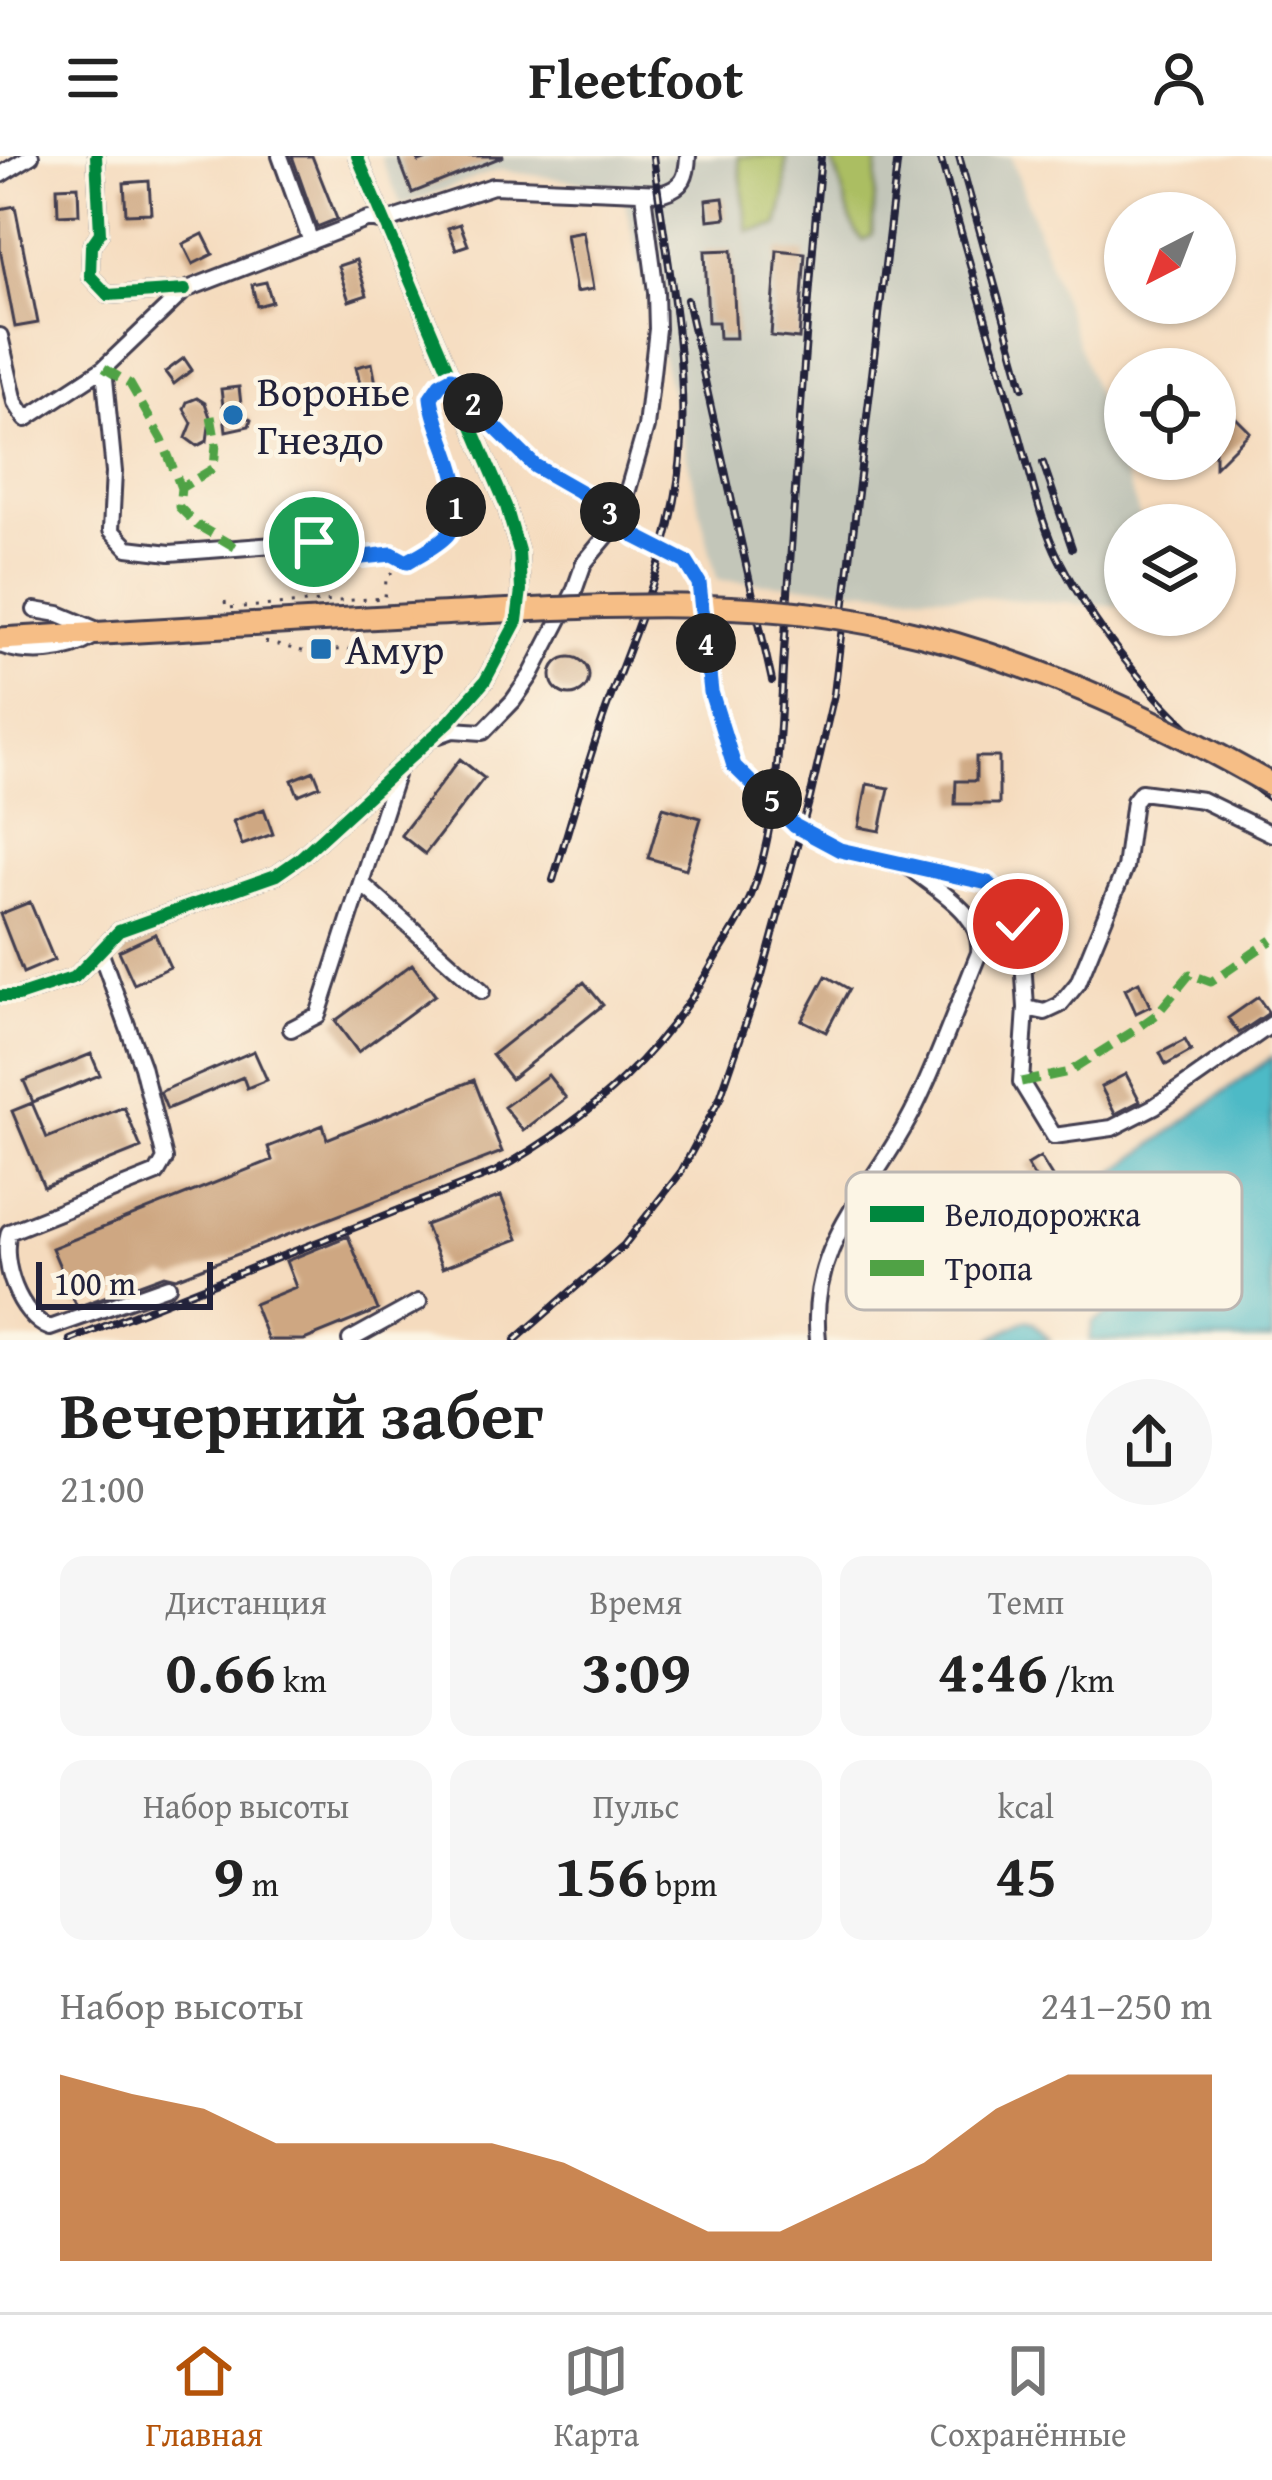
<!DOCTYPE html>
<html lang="ru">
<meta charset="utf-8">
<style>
body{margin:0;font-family:"Gentium Book Plus",serif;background:#f6f6f6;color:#222;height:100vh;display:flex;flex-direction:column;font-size:45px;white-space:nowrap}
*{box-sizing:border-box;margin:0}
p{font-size:39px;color:#767676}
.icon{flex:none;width:66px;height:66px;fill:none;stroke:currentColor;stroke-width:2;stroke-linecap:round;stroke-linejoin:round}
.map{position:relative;height:1184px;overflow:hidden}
.drawer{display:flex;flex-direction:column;background:#fff;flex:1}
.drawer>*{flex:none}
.needle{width:78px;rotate:222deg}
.fabs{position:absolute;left:1104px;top:36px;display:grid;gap:24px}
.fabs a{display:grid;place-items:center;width:132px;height:132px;border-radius:50%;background:#fff;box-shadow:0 3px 9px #0004;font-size:60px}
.scale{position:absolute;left:36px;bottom:30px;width:177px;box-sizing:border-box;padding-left:12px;border:6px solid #22223b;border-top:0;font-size:33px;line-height:42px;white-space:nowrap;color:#22223b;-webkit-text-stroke:9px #fcf5e5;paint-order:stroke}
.pin{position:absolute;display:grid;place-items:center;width:102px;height:102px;color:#fff;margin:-51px;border:6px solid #fff;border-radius:50%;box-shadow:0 3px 12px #0007}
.km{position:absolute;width:60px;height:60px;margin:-30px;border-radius:50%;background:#222;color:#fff;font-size:33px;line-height:60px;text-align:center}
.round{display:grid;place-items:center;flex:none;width:126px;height:126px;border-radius:63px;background:#f6f6f6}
.head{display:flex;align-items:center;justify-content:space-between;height:204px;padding:0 60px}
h1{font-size:66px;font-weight:700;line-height:90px}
.figures{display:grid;grid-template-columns:repeat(3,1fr);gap:18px;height:204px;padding:12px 60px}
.figures div{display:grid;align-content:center;border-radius:24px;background:#f6f6f6;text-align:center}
.figures b{font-size:60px;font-weight:700}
.figures small{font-size:33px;font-weight:400}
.figures p{font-size:33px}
.chart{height:336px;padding:24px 60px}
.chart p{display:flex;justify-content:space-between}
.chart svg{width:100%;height:216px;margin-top:12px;fill:#b45309;opacity:.7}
header{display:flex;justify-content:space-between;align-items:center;height:156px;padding:0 60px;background:#fff;font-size:54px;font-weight:700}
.tabs{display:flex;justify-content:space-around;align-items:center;height:168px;border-top:3px solid #e0e0e0;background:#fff;font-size:33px;color:#767676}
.tabs a{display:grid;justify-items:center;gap:6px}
.tabs .selected{color:#b45309}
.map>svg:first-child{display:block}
.industrial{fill:#c3c6b9}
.green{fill:#abbe62;stroke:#66704e;stroke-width:3}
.water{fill:#4dbac6;stroke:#386e80;stroke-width:3}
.building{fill:#cea782}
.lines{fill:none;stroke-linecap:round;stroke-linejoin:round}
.minor-casing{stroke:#423e4f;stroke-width:20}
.highway-casing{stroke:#423e4f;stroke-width:27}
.path{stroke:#423e4f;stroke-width:3;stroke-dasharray:3 9;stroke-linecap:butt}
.minor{stroke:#fff;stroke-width:14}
.highway{stroke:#f6be86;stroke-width:21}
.rail-casing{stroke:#22223b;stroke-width:8}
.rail{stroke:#fcf5e5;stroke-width:3;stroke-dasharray:9;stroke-linecap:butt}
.highway-bridge-casing{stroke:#423e4f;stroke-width:27;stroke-linecap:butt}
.highway-bridge{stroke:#f6be86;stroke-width:21}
.quiet{stroke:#50a245;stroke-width:9;stroke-dasharray:18 9;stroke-linecap:butt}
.cycleway-casing{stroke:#fcf5e5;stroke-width:20}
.cycleway{stroke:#00873e;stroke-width:12}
.route-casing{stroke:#fff;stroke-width:24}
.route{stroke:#1a73e8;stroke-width:15}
.poi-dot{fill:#1f6fb2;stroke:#fcf5e5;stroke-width:4.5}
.labels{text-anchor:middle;stroke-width:9;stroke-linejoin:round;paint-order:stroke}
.poi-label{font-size:42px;fill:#22223b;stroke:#fcf5e5;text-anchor:start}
.key{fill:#fcf5e5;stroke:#bbb6b2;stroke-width:3}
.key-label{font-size:33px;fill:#22223b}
</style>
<header><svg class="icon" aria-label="menu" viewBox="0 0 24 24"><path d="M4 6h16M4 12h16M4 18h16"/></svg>Fleetfoot<svg class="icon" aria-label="person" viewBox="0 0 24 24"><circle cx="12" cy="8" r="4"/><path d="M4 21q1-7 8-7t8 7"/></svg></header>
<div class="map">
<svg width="1272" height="1184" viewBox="0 0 1272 1184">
<rect width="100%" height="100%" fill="#fcf5e5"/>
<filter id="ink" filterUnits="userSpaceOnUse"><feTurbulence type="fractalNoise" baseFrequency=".00833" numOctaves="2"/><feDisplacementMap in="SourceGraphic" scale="24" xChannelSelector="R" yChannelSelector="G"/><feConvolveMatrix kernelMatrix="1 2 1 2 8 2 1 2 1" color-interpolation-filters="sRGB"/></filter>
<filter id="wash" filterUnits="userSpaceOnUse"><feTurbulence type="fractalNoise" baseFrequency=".004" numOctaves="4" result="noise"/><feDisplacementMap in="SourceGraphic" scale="48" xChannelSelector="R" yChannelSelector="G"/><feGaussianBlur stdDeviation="2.7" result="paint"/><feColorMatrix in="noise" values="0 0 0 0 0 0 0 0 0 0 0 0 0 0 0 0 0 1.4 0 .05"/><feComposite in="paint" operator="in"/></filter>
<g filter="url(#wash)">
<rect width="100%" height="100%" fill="#f5dbbe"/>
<path class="industrial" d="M380,0h631l132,369h-18v82l-408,-27 -96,-392 -123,-18 -97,35z"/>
<path class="green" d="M738,0h48l-1,39 -7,31 -30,5z
M829,0h49l-6,80 -9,4c-18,-16 -18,-59 -34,-84z"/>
<path class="water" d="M1272,901v283h-183l4,-18 14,-8 14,-20c-5,-46 -36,-71 -11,-118z
M1026,1164l7,2 17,18h-61z"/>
<g id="blocks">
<path class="building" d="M292,0h20l25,63 -20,8z
M398,0h19l2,6 16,-6h69l-92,37z
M149,25l2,32 -25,1 -2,-31z
M78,30l1,28 -21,1 -1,-28z
M723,42l3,20 -18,2 -2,-20z
M15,50l23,117 -23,4 -15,-78v-40z
M460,68l8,21 -12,4 -8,-21z
M583,75l10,58 -17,3 -10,-58z
M203,78l10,20 -20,10 -10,-20z
M732,94l4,88h-17l-1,-16h-10l-3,-71z
M777,94l28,3 -6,86 -28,-3z
M356,104l11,35 -18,6 -11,-35z
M266,126l6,20 -15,4 -5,-21z
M184,202l8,12 -18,14 -9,-12z
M372,207l5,26 -15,3 -6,-25z
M239,231l3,26 9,7 -2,6 -23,5 -5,-42z
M197,242l8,5 9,25 -5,-2 -2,15 -10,5 -11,-8 6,-15 -8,-14 3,-7z
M1233,259l17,17 -35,35v-34z
M551 520a19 19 0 1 1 38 0a19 19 0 1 1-38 0Z
M976,601h23v47h-44l1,-23h20z
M460,603l24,19 -59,76 -24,-19z
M314,615l6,15 -22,9 -6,-15z
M867,628l22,4 -9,43 -21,-4z
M663,651l38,11 -15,51 -38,-11z
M264,653l9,25 -31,11 -9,-24z
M30,746l24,58 -31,13 -23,-59z
M155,778l15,33 -36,17 -15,-33z
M412,808l23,31 -77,57 -23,-31z
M826,820l23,13 -23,43 -24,-12z
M584,826l19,23 -92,74 -19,-24z
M1139,826l11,24 -14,7 -11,-24z
M1258,841l11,16 -30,20 -11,-15z
M1185,884l6,11 -25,14 -6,-12z
M254,895l13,29 -20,8 -4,-11 -76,32 -7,-17z
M91,898l9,21 -67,27 -9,-21z
M1126,918l14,27 -25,13 -14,-27z
M548,919l18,23 -43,33 -19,-24z
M474,924l28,72 -326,126 -12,-3 -87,32 -25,-59 220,-88 -4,-13 55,-22 4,14z
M32,947l15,35 77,-31 17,41 -97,39 -32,-76z
M1040,1001l18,29 -13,8 -18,-29z
M501,1040l17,43 -76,29 -17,-43z
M348,1080l30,74 -74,30h-36l-14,-36 42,-17 -10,-26z"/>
</g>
</g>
<g filter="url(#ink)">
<use href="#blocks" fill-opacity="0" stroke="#423e4f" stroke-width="3"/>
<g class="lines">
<g class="minor-casing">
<path id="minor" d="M96,0l4,77 -9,13 -1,30 18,19 77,-5
M280,0l31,86
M0,19l31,-19
M0,180l15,66 11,17 78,-51
M457,234l78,76 65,37 36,33 50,26 13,21 12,109 23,75 61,59 45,24 148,33 23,22 11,38 4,65 -5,74 33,54 58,-8 43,-22 117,-82
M407,406l-15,-8 -30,3 -48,-15 -144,11 -42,-5 -17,-18 3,-58 -10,-104 81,-78 184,-71 15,3 109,-36 170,7c21,-6 24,-17 25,-37
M35,454l24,4 36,15
M0,489c28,11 67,8 93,-8
M439,579l14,-5 30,2 30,-31 18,-26 42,-81 11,-31 35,-42 27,-94 11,-98 -1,-37 -13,-98
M361,727l121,108
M981,780l41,7
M101,798l41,112 23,93 -8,14 -148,59c-9,30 10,84 41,96l118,-42
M0,840h18l57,-19 44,-46 157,-56 23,-16 150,-137 36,-41 32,-60 4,-31 -2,-39 -13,-45 -149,-350
M1026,852l19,4 15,-7 18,-22 47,-115 9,-67 7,-9 61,8 70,34
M291,873l27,-14 78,-240
M350,1184l69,-38
M818,1184c-11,-99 58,-152 97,-233 24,-49 43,-103 64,-154 4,-40 -41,-62 -69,-85"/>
</g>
<g class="highway-casing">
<path id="highway" d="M0,483l419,-24"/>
</g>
<path class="path" d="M415,401c83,-51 22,-92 16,-160l10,-14
M225,445l1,7 159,-10 1,-20 6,-6
M265,486l41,10 46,-3"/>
<use href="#minor" class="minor"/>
<use href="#highway" class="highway"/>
<g class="rail-casing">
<path id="rail" d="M940,0c25,92 51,183 78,274 13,44 21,90 42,131 50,97 126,174 212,239
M959,0l64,231
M687,144l85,381
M1043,307l29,85
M553,724c18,-58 34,-118 55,-176 32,-86 70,-170 74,-264 4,-95 -17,-191 -29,-284
M70,1184l425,-168c99,-56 168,-119 224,-219 11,-18 23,-36 31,-55 31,-76 29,-179 35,-261 11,-160 21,-321 36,-481
M515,1184l109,-95 57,-73 39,-74 42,-123 48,-177 24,-104 64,-538"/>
</g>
<use href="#rail" class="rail"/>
<g class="highway-bridge-casing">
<path id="highway-bridge" d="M419,459c154,-7 313,-21 465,11 140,30 265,89 388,159"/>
</g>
<use href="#highway-bridge" class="highway-bridge"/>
<path class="quiet" d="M104,212l26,16 32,56 19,48
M211,260l5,28 -2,24 -33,20 -2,19 18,18 38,22
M1021,926l48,-10 63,-40 24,-17 34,-41 21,8 61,-42"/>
<g class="cycleway-casing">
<path id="cycleway" d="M96,0l4,77 -9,13 -1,30 18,19 77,-5
M0,840h18l57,-19 44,-46 157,-56 23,-16 150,-137 36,-41 32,-60 4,-31 -2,-39 -13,-45 -149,-350"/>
</g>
<use href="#cycleway" class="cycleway"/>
</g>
</g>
<g class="lines" filter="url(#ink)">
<g class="route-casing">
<path id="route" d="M314,386l48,15 30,-3 15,8c13,-8 30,-16 40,-27 32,-42 -12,-95 -16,-138l9,-13 11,-6 6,12 78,76 65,37 35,33 51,26 13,21 12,109 23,74 61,60 45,24 148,33 23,22 7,19"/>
</g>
<use href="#route" class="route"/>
</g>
<g class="poi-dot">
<circle cx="233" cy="259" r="12"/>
<rect x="309" y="481" width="24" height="24" rx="6"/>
</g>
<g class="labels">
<g class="poi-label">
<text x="257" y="250">Воронье<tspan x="257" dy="48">Гнездо</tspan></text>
<text x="345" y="508">Амур</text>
</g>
</g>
<rect x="846" y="1016" width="396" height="138" rx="18" class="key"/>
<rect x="870" y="1050" width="54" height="16" fill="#00873e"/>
<rect x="870" y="1104" width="54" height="16" fill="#50a245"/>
<g class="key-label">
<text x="945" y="1070">Велодорожка</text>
<text x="945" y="1124">Тропа</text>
</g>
</svg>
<div class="fabs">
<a><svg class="needle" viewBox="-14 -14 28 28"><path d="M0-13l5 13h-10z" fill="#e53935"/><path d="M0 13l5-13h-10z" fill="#767676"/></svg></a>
<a><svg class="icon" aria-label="locate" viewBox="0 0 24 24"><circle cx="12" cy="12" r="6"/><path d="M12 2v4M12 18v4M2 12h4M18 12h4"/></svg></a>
<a><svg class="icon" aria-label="layers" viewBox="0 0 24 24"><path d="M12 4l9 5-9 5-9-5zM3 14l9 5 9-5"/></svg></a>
</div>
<div class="scale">100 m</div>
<div class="pin" style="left:314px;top:386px;background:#1e9e55"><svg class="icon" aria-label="arrive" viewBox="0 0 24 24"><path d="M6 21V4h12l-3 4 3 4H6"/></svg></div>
<div class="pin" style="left:1018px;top:768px;background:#d93025"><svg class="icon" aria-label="check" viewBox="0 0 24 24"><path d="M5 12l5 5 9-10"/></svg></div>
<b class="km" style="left:456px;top:351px">1</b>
<b class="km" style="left:473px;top:247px">2</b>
<b class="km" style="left:610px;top:356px">3</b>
<b class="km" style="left:706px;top:487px">4</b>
<b class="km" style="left:772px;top:643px">5</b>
</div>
<section class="drawer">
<div class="head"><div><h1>Вечерний забег</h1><p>21:00</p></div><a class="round"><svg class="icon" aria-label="share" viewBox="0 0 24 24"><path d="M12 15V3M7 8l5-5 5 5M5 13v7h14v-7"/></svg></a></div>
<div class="figures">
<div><p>Дистанция</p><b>0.66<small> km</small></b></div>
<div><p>Время</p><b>3:09</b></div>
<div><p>Темп</p><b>4:46<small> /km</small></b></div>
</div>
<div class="figures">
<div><p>Набор высоты</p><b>9<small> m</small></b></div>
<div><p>Пульс</p><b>156<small> bpm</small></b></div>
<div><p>kcal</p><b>45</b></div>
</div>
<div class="chart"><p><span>Набор высоты</span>241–250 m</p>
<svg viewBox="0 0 160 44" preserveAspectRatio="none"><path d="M0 44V6L10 10L20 13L30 20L40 20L50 20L60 20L70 24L80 31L90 38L100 38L110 31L120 24L130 13L140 6L150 6L160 6V44z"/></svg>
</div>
</section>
<nav class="tabs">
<a class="selected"><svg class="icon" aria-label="home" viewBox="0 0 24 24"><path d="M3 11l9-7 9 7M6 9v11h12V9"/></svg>Главная</a>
<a><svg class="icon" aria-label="map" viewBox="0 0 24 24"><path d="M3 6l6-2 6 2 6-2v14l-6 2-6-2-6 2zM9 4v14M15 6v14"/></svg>Карта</a>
<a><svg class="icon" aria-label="saved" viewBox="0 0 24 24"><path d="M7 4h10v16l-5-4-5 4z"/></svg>Сохранённые</a>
</nav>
